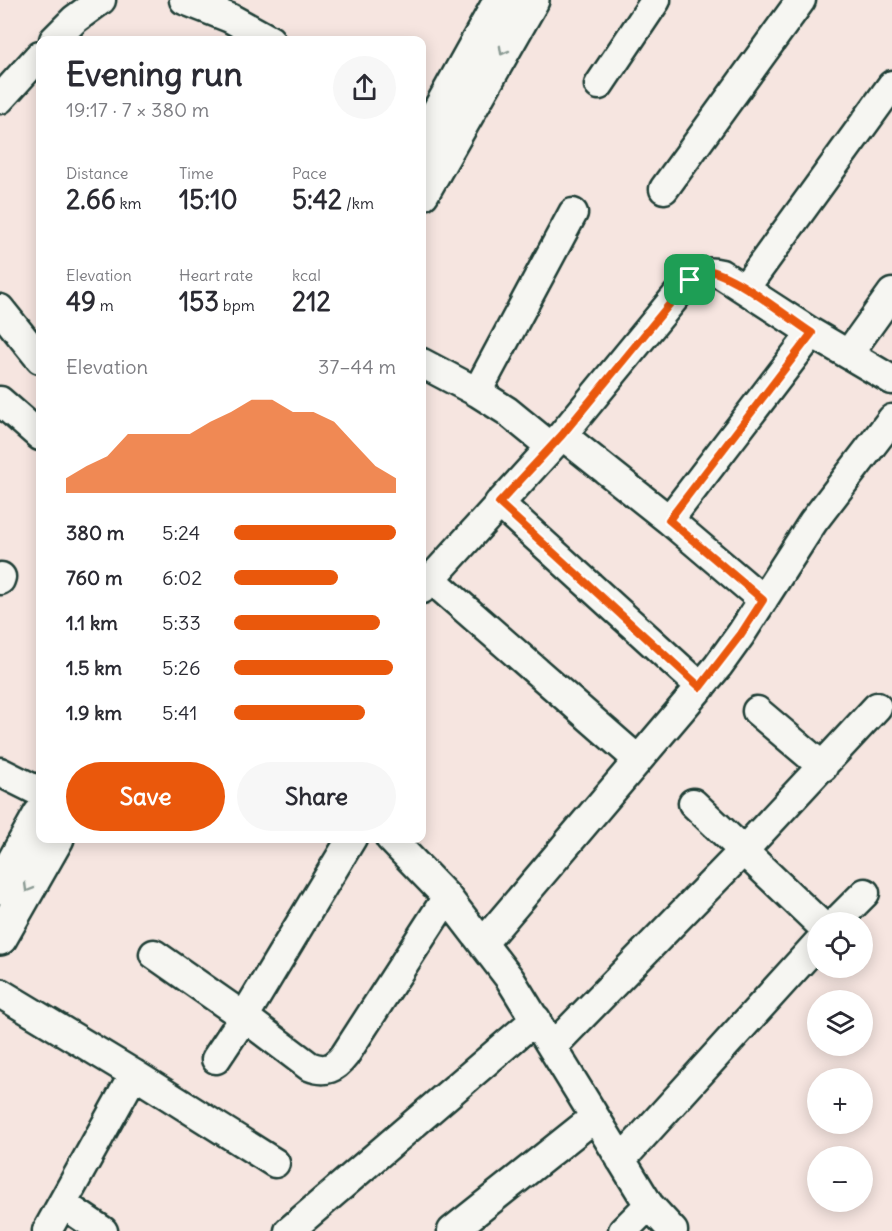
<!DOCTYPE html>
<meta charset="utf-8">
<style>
body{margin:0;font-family:Delius,sans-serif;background:#f7f7f7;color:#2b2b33;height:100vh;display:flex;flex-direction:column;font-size:22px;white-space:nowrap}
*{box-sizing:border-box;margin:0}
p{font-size:20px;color:#7c7c81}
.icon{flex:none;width:33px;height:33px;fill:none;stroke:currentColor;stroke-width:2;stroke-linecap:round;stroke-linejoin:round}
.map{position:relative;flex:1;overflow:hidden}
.sheet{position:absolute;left:36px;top:36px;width:390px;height:807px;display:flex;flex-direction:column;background:#fff;border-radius:12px;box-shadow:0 3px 15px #0003}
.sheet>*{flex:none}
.tools{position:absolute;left:807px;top:912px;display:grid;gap:12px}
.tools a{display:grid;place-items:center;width:66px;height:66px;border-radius:50%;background:#fff;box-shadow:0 3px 15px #0003;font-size:30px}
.pin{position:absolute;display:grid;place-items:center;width:51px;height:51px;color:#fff;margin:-26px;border-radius:12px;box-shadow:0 3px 9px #0006}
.round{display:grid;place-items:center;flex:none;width:63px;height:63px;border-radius:32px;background:#f7f7f7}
.overview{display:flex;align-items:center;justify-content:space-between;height:102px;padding:0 30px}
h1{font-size:33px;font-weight:700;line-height:45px}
.stats{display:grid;grid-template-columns:repeat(3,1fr);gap:9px;height:102px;padding:6px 30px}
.stats div{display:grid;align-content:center}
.stats b{font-size:26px;font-weight:700}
.stats small{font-size:16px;font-weight:400}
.stats p{font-size:16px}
.chart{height:168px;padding:12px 30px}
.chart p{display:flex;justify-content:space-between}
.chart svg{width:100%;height:108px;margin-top:6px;fill:#ea580c;opacity:.7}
.button{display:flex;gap:12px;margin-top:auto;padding:12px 30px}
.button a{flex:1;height:69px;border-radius:36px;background:#ea580c;color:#fff;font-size:24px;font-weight:700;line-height:69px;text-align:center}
.button a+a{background:#f7f7f7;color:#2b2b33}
ul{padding:0 30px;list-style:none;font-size:20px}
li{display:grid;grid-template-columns:96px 72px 1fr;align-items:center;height:45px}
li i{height:15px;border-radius:8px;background:#ea580c}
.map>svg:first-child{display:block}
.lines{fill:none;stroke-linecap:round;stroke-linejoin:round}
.minor-casing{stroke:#1f3d34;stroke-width:33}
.major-casing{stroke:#1f3d34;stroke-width:38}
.minor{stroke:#f6f6f2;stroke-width:28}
.major{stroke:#f6f6f2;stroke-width:33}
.oneway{stroke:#8a9a93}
.route-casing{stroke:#fff;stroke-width:12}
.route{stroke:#ea580c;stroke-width:8}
</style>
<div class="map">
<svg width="892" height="1231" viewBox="0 0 892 1231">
<rect width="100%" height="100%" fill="#f6e5e0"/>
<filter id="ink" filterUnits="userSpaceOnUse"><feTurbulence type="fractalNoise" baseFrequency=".0167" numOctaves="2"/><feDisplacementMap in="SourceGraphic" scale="12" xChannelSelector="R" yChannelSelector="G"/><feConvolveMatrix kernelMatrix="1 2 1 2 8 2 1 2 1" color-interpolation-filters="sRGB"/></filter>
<g filter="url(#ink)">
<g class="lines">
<g class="minor-casing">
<path id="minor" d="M184,0l46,18 40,22
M54,40l21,-21 26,-19
M599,85l57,-85
M0,99l40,-44
M664,189l137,-189
M745,288l147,-203
M0,309l40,50
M849,353l43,-60
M422,363l55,29 30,19 44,36
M477,392l96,-179
M0,401l40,35
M562,435l107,85 94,80
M499,503l202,184
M669,520l143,-187
M431,579l207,181
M0,580l1,-3
M422,589l140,-154 120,-146c11,-13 21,-20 39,-15l91,59 80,47
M757,711l66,56
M0,772l40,20
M693,803l125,119
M390,838l57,59 63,82 139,226 24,26
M836,922l29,-29
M483,943l235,-277 23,-32 72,-112 79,-103
M154,954l90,63 65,49c17,7 26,2 36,-11l102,-158
M0,993l134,81 141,89
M552,1047l192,-197 133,-143
M216,1059l28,-42 108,-179
M621,1160l197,-217
M63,1204l40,27
M47,1231l87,-157
M289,1231l247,-212
M452,1231l143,-114
M623,1231l26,-26"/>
</g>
<g class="major-casing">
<path id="major" d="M422,142l79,-142
M422,193l110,-193
M0,887l40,-72
M0,938l57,-100"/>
</g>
<use href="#minor" class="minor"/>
<use href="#major" class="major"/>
</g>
<defs><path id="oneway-chevron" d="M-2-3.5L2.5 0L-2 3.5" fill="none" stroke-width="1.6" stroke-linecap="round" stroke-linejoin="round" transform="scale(1.5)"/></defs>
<g class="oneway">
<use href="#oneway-chevron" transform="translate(503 51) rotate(119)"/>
<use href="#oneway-chevron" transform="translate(28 888) rotate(120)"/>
</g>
</g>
<g class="lines" filter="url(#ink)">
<g class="route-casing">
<path id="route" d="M711,271c28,7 75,45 101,62l-143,187 94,80 -22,34 -41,53 -201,-184 63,-68 120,-146 18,-16z"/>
</g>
<use href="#route" class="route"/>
</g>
</svg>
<div class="tools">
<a><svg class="icon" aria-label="locate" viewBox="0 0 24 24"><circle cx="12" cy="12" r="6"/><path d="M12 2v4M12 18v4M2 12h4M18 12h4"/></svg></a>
<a><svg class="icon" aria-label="layers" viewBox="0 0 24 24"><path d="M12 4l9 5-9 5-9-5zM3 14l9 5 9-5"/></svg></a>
<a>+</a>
<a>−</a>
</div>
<div class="pin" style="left:690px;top:280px;background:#1e9e55"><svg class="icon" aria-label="arrive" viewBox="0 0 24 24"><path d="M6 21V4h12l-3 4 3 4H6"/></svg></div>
<section class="sheet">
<div class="overview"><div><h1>Evening run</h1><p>19:17 · 7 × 380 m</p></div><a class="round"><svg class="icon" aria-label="share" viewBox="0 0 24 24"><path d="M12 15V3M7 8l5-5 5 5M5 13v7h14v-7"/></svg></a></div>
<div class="stats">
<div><p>Distance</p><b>2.66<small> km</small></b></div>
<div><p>Time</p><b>15:10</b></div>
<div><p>Pace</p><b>5:42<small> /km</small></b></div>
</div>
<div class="stats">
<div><p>Elevation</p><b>49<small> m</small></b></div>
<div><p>Heart rate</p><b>153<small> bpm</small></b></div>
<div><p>kcal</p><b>212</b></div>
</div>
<div class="chart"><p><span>Elevation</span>37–44 m</p>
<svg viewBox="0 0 160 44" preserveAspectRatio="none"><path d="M0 44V38L10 33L20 29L30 20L40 20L50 20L60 20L70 15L80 11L90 6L100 6L110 11L120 11L130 15L140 24L150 33L160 38V44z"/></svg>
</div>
<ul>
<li><b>380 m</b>5:24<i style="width:100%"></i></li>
<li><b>760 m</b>6:02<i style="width:64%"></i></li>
<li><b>1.1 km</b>5:33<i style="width:90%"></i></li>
<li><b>1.5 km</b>5:26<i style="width:98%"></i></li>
<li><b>1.9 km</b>5:41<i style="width:81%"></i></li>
</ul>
<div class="button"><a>Save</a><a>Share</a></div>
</section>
</div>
